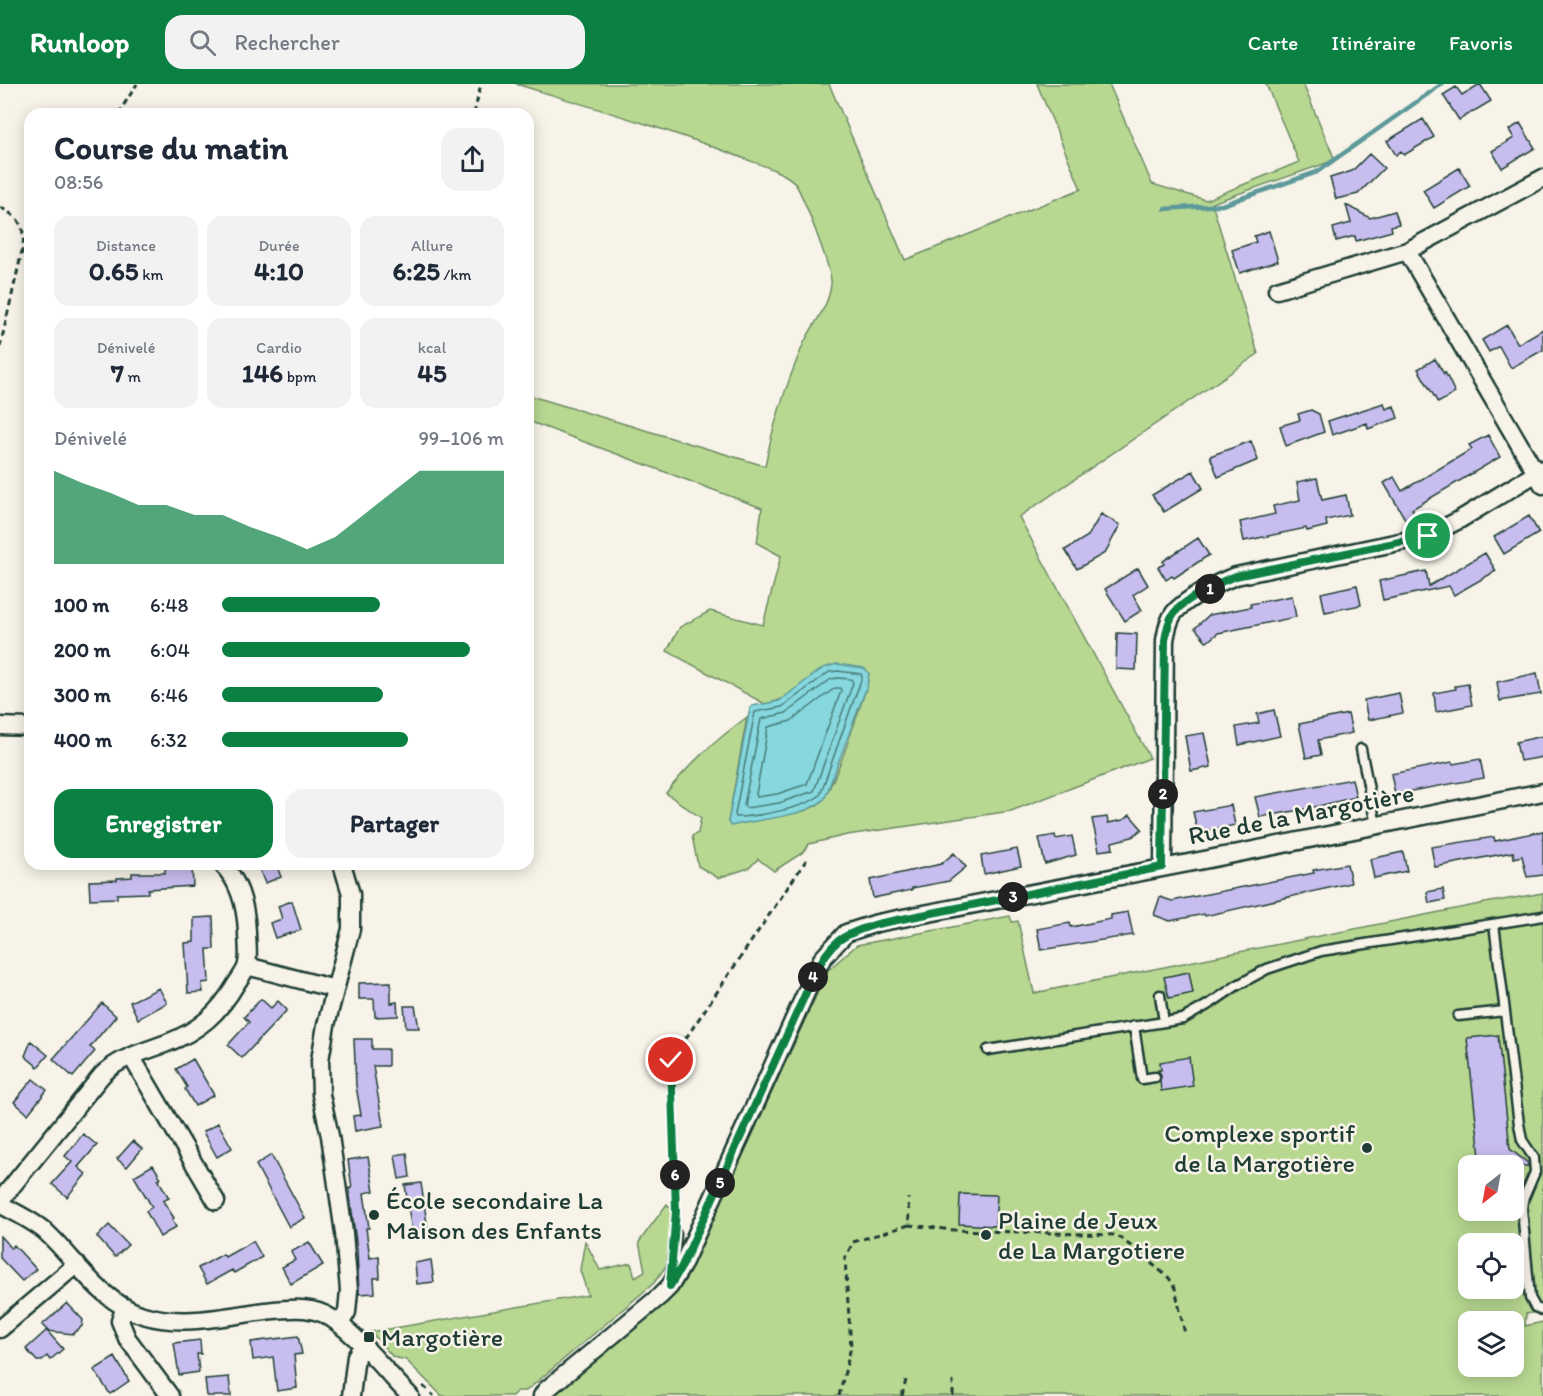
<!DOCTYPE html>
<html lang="fr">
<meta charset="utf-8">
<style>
body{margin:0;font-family:Itim,sans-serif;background:#f2f2f3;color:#1f2937;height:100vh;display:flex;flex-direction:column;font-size:22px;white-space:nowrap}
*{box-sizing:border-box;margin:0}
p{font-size:20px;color:#747a83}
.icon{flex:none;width:33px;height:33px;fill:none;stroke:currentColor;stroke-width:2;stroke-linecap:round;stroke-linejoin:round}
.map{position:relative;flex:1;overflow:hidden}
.sheet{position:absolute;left:24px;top:24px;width:510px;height:762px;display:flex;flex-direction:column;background:#fff;border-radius:18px;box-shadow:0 3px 15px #0003}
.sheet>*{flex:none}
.needle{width:39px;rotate:211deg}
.fabs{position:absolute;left:1458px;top:1071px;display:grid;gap:12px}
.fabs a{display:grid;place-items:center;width:66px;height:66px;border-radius:12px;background:#fff;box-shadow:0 3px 15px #0003;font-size:30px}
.pin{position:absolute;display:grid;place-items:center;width:51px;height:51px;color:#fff;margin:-26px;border:3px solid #fff;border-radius:50%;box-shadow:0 2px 6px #0007}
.km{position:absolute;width:30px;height:30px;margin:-15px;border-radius:50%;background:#222;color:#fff;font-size:16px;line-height:30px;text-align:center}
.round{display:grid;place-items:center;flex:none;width:63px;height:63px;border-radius:18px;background:#f2f2f3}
.summary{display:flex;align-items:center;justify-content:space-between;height:102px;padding:0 30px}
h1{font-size:33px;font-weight:700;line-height:45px}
.stats{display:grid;grid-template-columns:repeat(3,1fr);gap:9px;height:102px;padding:6px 30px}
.stats div{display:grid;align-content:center;border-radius:15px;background:#f2f2f3;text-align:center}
.stats b{font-size:26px;font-weight:700}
.stats small{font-size:16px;font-weight:400}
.stats p{font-size:16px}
.chart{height:168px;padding:12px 30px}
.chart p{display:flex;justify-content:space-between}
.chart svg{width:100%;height:108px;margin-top:6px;fill:#0b8043;opacity:.7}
.primary-button{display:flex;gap:12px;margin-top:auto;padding:12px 30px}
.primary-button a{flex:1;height:69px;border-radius:18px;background:#0b8043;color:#fff;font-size:24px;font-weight:700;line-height:69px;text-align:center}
.primary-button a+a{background:#f2f2f3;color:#1f2937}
ul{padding:0 30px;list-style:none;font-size:20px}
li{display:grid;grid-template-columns:96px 72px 1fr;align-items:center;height:45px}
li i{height:15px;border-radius:8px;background:#0b8043}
header{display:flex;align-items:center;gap:36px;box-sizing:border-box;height:84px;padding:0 30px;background:#0b8043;color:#fff}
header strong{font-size:28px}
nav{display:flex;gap:33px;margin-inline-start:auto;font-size:21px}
.search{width:420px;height:54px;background:#f2f2f3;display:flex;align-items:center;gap:15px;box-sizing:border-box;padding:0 21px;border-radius:18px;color:#747a83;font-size:22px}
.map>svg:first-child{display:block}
.green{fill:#b8d892;stroke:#6c8a63;stroke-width:1.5;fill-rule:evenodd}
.water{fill:#86d7de;stroke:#5d999a;stroke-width:1.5}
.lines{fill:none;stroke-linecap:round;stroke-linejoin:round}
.shore{stroke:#487b78;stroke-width:1.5}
.stream{stroke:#5d999a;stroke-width:4.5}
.building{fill:#c8bdef;stroke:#1f3d34;stroke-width:1.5}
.service-casing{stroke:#1f3d34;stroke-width:13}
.minor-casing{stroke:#1f3d34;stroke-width:21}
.path{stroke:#1f3d34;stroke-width:3;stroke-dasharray:6 4.5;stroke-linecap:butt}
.service{stroke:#f7f3e8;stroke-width:8}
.minor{stroke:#f7f3e8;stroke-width:16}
.route-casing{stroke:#fff;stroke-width:12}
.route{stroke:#0b8043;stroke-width:8}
.poi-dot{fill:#1f3d34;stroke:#f7f3e8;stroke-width:2}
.labels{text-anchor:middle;stroke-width:5;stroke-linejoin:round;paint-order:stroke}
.street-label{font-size:26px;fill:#1f3d34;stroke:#f7f3e8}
.poi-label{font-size:26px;fill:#1f3d34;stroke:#f7f3e8;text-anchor:start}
</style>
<header>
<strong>Runloop</strong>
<div class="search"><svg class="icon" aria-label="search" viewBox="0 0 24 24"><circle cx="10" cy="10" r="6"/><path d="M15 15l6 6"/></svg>Rechercher</div>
<nav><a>Carte</a><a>Itinéraire</a><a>Favoris</a></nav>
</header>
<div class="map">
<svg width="1543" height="1312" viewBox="0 0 1543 1312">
<rect width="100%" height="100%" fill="#f7f3e8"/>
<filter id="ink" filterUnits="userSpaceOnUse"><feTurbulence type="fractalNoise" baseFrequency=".0167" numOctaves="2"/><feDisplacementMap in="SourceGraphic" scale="12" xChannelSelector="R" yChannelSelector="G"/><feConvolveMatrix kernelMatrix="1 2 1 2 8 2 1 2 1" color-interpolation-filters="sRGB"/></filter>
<g filter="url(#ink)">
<path class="green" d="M516,0h313l76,176 176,-71 -44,-105h72l43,100 54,16 93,-38 -33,-78h37l32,76 -123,43 46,151 -239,163 131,241 -139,53 -164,24 -38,9 -7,9 -28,18 -16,-12 -9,9 -31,10 -20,-12 -6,-30 6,-3 3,-15 -35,-25c25,-31 49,-52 81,-76l-19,105 4,3c27,-8 59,-6 85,-20 16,-9 42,-97 50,-119l2,-13c-55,-27 -59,25 -104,31l-98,-53 13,-24 30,-16 53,14 18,-69 -24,-13 5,-35 -234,-87v-26l237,71c8,-42 21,-81 38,-121 9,-20 26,-38 28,-61 2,-12 -29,-92 -37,-102 -11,-11 -39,-19 -54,-25 -73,-28 -149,-50 -224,-73z
M1543,809v418l-17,3 -1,12 18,-4v74h-990l5,-7 116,-95 40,-76 114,-248 29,-25 153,-29 2,6 6,-1 16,72 451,-90zM1468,1082h46v44h-46zM1468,1160h46v44h-46zM1468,1238h46v44h-46z
M667,1120l5,6 -4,53 -14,20 -128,108h-9l-5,5h-70l-36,-36 -13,-3 -22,-25 217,-37 -8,-25 5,-29 15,29 31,-7 4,14 10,-6 -6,-29z"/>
<path class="water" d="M837,580l27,4 5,5 -2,13 -42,112c-15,19 -70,21 -94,28l-3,-4 22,-114 2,-2 27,-5 44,-33z"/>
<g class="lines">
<path class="shore" d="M829,588l9,-1 23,3 1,3 -42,118c-14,13 -64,22 -84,22l-1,-3 20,-102 27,-5z
M838,594l13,1 2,4 -39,108 -35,12 -33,5 -2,-3 17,-86 25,-6 45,-34z
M835,604h5l1,3 -34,93 -30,10 -20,3 -1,-3 12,-67 23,-6z"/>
<path class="stream" d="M1165,125l57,-4 95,-33 125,-88"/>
</g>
<path class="building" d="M1480,0l11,17 -32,19 -16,-25 13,-8 6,8z
M1423,35l11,18 -30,18 -3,-4 -5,4 -9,-14z
M1520,39l15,25 -33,20 -10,-17 22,-13 -5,-8z
M1369,70l15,14 -26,26 -22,5 -6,-21 22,-7z
M1459,84l11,18 -36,22 -11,-18z
M1346,121l24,13 25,-7 4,13 -8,2 1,5 -36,10 -1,-5 -19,5 -3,-13 18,-5z
M1269,147l9,30 -38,12 -8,-23 24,-8 -2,-6z
M1507,241l11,19 25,-15v21l-32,18 -12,-22 -10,6 -7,-12z
M1435,275l9,15 1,-2 10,21 -17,10 -20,-34z
M1384,319l2,6 8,-3 4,12 -30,11 -1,-6 -35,12 -4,-14z
M1311,326l8,4 5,18 -38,14 -6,-20 20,-6 -2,-6z
M1488,351l12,22 -88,52 10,18 -11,2 -27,-46 10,-6 8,14 70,-42 -3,-4z
M1251,357l7,19 -40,17 -8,-21z
M1193,387l10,17 -39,24 -12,-17z
M1317,394l5,22 24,-5 4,20 -24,5 1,6 -20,5 -1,-3 -62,13 -4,-19 35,-8 -2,-8 27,-6 -3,-18z
M1101,430l19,11 -15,28 -28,16 -12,-19 23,-14z
M1529,432l10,17 -35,21 -10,-17z
M1198,454l11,17 -35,23 -2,-2 -6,4 -8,-13 6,-3 -1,-3z
M1485,469l11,18 -42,24 -5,-9 -66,14 -4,-19 47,-10 3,15z
M1138,484l10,17 -15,10 9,15 -17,11 -20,-32z
M1357,501l4,20 -36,7 -4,-19z
M1292,512l4,21 -78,16 -11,9 -12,-14 14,-13 42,-8 -1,-3z
M1117,549l20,1 -1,36 -20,-1z
M1537,589l4,21 -41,7 -3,-19z
M1468,600l4,21 -36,7 -2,-19 22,-4 -1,-3z
M1399,609l4,20 -35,7 -4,-20z
M1274,626l6,26 -41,9 -3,-18 23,-4 -2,-9z
M1348,630l4,19 -34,7 3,15 -15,3 -7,-34z
M1204,649l7,34 -20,4 -6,-35z
M1543,652v21l-23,4 -4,-19z
M1480,675l4,19 -89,16 -4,-20 61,-12 1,2z
M1352,695l4,18 -50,12 -46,8 -5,-20z
M1231,721l4,20 -37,8 -5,-21z
M1130,731l12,14 -10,8 -20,5 1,7 -14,2 -7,-32 15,-2 1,6 15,-3z
M1543,747v44l-16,2 -5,-21 -8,2 -1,-6 -78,15 -4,-20 63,-10 1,4z
M1055,751l1,4 16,-3 4,19 -31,9 -6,-26z
M1017,765l4,17 -37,8 -3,-18z
M1403,768l4,19 -33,7 -4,-19z
M954,769l12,14 -17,14 -37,7v2l-39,8 -3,-18 71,-16z
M257,780h19l5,13 -16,6z
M1347,780l4,19 -146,33 -1,-2 -34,7 -16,-6 6,-18 12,4 142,-28 -1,-3z
M192,782l1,20 -45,3v4l-31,1v4l-27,1 -1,-18 28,-1v-2l15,-1v-4h33v-5z
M1443,805l2,11 -16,3 -2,-11z
M292,817l9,29 -26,8 -5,-15 12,-4 -4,-13z
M1128,828l5,23 -92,15 -4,-21 33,-6 1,4 40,-8v-4z
M213,833l1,32h-7l2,33 -7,1 1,9 -15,1 -3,-50 9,-1v-24z
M1189,888l4,21 -24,5 -5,-21z
M391,898v21l6,-1 1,14 -23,1 -1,-18h-15v-16z
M159,904l8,15 -29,16 -8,-17z
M261,915l10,9 7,-7 9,9 -45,48 -14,-13 21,-23 -5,-5z
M102,919l14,13 -26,31 5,4 -22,26 -20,-18z
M404,922h11l4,22h-13z
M1498,951l12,114 18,14v3h-47l-14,-128z
M354,955h18v10h16v17h-15l10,60 -28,5 -2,-15 8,-1 -5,-29z
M31,957l17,14 -10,12 -13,-11z
M1189,973l4,29 -32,5 -1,-10 1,-6 -3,-5h3l-1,-8z
M193,975l21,36 -19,11 -10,-17 2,-2 -11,-18z
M33,995l14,11 -19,24 -14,-12z
M218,1039l14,25 -15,9 -14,-25z
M83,1050l14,11 -19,22 8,7 -19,23 -15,-13 20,-22 -7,-6z
M133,1057l9,8 -15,18 -10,-8z
M407,1069l3,24 -11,2 -4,-24z
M271,1071l34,63 -16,9 -33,-62z
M368,1073l6,34 -10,2 5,35h-3l4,30 9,-2 1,22h-6l1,15 -16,1 -2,-44 -8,-62h3l-4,-28z
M153,1081l8,13 -3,1 11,19 -6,3 11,17 -2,2 4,7 -16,10 -14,-26 6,-4 -18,-31z
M421,1099l8,54 -16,2 -8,-54z
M960,1110l37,1 -2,31 -36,-2z
M109,1141l19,20 -13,12 -18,-20z
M0,1152l11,12 3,-3 22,24 -14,12 -22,-23z
M253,1157l9,16 -28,16 -2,-3 -25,14 -9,-16 25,-14 2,3z
M309,1158l14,23 -32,19 -9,-17 13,-7 -4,-8z
M431,1176l3,22 -17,2 -2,-21z
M67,1219l16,17 -1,6 -9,8 -26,-3 16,18 -13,11 -3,-4 -6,5h-4l-11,-12 21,-19 -5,-5z
M298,1252l4,18 -8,1 3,33 -20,3 -4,-34 -20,3 -2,-18z
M200,1256l1,14h-4l2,18 -20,3 -5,-32z
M115,1273l14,24 -19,13 -16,-24z
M229,1293l2,19h-24l-2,-17z"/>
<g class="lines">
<g class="service-casing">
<path id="service" d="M1361,665l15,76
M1494,840l25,200 3,16 12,18 1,14 -12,28 -1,9 8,89 5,9 8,4
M1160,911l4,27
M1458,932l47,-5
M1134,942l8,53 13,-2
M988,966l195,-31 28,-16 25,-17 31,-17 54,-18 222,-35
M671,1192l5,-42"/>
</g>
<g class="minor-casing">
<path id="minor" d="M1407,167l136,234
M1277,206l130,-39 136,-73
M0,642l30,1
M1163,783l2,-227c2,-10 3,-19 9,-27 12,-15 45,-31 62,-37l192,-40 31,-16 84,-51
M247,882l88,23
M131,972l85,145
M0,1117l102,-126c18,-18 42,-23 65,-32 32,-12 52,-30 69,-59 3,-5 10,-13 11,-20 2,-9 0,-22 0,-32 -1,-24 -7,-50 -25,-68
M0,1120c15,9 34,17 47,29 31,29 53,69 96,82 39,12 83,1 122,-4 19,-2 41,-5 59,3 27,13 63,59 86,82
M125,1223l-5,14 7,17 43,58
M340,1240l7,-12 2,-22 -5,-57 -14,-97 -9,-41 -1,-35 6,-35 25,-96v-35l-9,-30
M0,1245l77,-65
M351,1312l5,-40 6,-10
M542,1312l4,-6 114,-94 10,-10 12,-20 132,-291 8,-16 24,-26 31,-10 332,-64 334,-67"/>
</g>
<path class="path" d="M118,30l19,-30
M474,30l7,-30
M0,123c19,11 25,17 23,40l-23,100
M676,1139l-5,-163 138,-204
M909,1141l45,5 160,5 7,3 48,40 6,10 10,46
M423,1302l11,10
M839,1312l12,-49 -6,-88 8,-17 56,-17 -1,-27
M902,1312l4,-16
M953,1312v-15"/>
<use href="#service" class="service"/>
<use href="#minor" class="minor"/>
</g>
</g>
<g class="lines" filter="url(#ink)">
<g class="route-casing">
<path id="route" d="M671,976l5,151 -6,75 12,-20 132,-291c17,-34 27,-40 63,-51l285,-57 3,-227c2,-10 3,-19 9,-27 12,-15 45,-31 62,-37l192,-40"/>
</g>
<use href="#route" class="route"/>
</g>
<g class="poi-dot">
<circle cx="1367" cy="1064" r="6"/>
<circle cx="374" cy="1131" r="6"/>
<circle cx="986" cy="1151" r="6"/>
<rect x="363" y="1247" width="12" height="12" rx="3"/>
</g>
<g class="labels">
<g class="street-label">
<text transform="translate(1301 730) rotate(-11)" y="9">Rue de la Margotière</text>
</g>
<g class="poi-label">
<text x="1355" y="1058" text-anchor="end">Complexe sportif<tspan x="1355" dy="30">de la Margotière</tspan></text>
<text x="386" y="1125">École secondaire La<tspan x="386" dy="30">Maison des Enfants</tspan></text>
<text x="998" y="1145">Plaine de Jeux<tspan x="998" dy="30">de La Margotiere</tspan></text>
<text x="381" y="1262">Margotière</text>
</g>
</g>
</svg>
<div class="fabs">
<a><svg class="needle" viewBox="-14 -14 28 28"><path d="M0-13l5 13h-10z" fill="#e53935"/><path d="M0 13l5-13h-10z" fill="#747a83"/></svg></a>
<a><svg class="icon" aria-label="locate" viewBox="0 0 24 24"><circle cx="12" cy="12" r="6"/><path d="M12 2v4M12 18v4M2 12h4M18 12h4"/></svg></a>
<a><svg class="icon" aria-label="layers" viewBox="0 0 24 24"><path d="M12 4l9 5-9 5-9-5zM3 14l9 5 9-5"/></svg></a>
</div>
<div class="pin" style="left:1428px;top:452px;background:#1e9e55"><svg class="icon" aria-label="arrive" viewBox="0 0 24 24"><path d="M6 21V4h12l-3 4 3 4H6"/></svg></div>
<div class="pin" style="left:671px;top:976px;background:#d93025"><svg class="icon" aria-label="check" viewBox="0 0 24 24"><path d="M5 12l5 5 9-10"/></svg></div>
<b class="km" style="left:1210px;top:505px">1</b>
<b class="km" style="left:1163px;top:710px">2</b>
<b class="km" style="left:1013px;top:813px">3</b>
<b class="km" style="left:813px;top:893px">4</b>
<b class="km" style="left:720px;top:1099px">5</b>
<b class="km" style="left:675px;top:1091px">6</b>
<section class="sheet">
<div class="summary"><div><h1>Course du matin</h1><p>08:56</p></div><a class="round"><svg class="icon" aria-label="share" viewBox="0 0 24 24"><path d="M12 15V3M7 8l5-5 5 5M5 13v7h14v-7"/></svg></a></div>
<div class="stats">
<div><p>Distance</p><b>0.65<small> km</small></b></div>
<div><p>Durée</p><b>4:10</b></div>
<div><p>Allure</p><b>6:25<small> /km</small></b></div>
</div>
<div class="stats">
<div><p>Dénivelé</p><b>7<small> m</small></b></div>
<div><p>Cardio</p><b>146<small> bpm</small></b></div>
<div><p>kcal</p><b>45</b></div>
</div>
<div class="chart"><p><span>Dénivelé</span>99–106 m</p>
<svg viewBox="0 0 160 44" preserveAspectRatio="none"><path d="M0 44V6L10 11L20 15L30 20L40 20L50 24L60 24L70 29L80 33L90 38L100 33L110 24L120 15L130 6L140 6L150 6L160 6V44z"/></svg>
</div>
<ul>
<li><b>100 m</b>6:48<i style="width:56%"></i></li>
<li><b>200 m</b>6:04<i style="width:88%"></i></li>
<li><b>300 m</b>6:46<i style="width:57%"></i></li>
<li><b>400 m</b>6:32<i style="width:66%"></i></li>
</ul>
<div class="primary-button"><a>Enregistrer</a><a>Partager</a></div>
</section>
</div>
